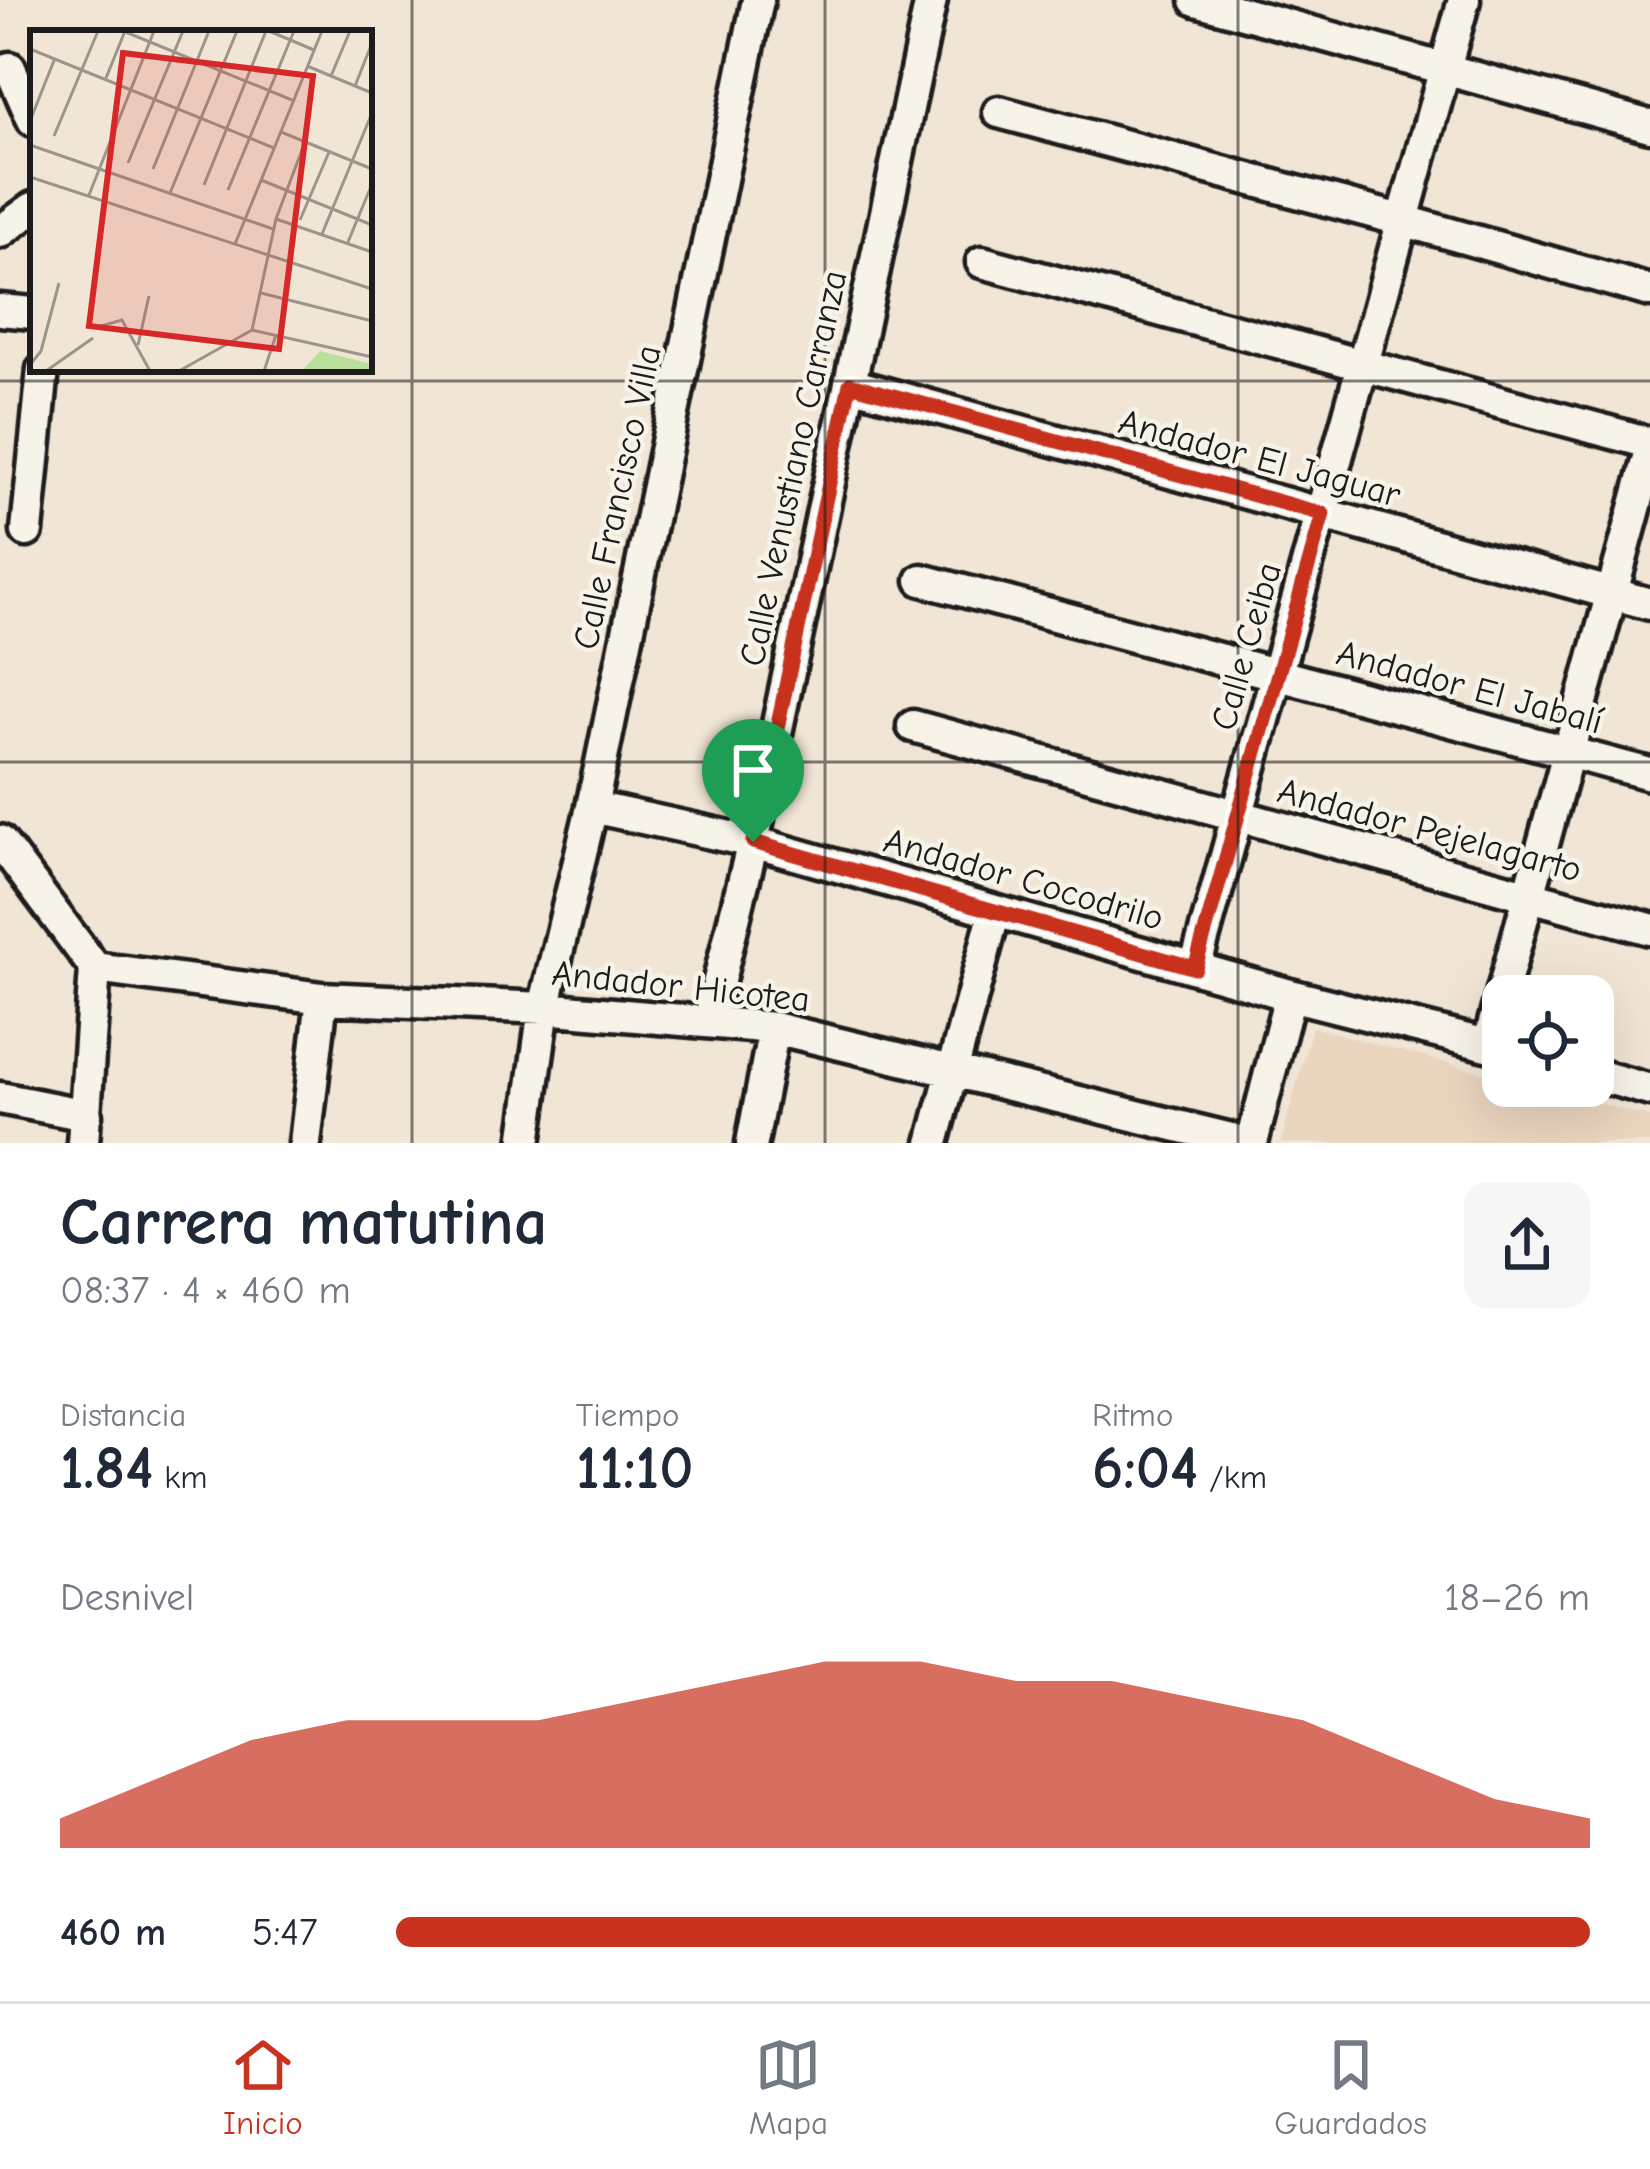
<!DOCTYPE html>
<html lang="es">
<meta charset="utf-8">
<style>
body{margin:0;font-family:"Comic Neue",sans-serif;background:#f6f6f7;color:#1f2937;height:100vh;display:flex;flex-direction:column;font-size:45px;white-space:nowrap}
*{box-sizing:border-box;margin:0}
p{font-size:39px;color:#747a83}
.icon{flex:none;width:66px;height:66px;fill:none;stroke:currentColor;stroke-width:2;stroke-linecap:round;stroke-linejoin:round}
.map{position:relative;height:1143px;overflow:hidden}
.sheet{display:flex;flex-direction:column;background:#fff;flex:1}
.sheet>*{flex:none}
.buttons{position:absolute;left:1482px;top:975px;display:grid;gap:24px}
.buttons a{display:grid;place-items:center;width:132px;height:132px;border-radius:24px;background:#fff;box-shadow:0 12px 48px #0002;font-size:60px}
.pin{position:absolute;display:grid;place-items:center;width:102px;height:102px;color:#fff;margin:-123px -51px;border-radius:50% 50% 50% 0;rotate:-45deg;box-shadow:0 0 12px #0007}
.pin .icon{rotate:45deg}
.round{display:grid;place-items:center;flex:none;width:126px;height:126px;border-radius:24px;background:#f6f6f7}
.head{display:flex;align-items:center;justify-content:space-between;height:204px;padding:0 60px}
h1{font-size:66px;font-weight:700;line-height:90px}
.stats{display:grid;grid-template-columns:repeat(3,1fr);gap:18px;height:204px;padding:12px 60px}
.stats div{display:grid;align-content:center}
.stats b{font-size:60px;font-weight:700}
.stats small{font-size:33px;font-weight:400}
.stats p{font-size:33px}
.chart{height:336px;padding:24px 60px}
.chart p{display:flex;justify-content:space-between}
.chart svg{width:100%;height:216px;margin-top:12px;fill:#c8321e;opacity:.7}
ul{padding:0 60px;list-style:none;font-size:39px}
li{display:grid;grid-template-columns:192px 144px 1fr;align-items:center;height:90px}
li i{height:30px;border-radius:15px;background:#c8321e}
.menu{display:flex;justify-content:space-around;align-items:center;height:168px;border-top:3px solid #e0e1e3;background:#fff;font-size:33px;color:#747a83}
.menu a{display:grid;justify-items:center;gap:6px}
.menu .current{color:#c8321e}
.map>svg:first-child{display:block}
.built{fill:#ead5be}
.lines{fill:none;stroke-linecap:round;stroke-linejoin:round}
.minor-casing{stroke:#1c1c1c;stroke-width:39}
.minor{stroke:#f7f3e8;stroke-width:30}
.route-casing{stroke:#fff;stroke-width:24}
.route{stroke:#c8321e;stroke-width:15}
.grid{fill:none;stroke:#1c1c1c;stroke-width:3;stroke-opacity:0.55}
.labels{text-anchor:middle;stroke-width:9;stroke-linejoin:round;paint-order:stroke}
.street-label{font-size:36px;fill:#1c1c1c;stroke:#f7f3e8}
.inset-road{fill:none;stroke:#9c958b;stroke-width:3}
.view{fill:#d62828;fill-opacity:0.15;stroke:#d62828;stroke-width:6}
.inset-edge{fill:none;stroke:#1c1c1c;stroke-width:6}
</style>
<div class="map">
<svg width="1650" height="1143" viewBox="0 0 1650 1143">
<rect width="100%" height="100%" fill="#f1e5d5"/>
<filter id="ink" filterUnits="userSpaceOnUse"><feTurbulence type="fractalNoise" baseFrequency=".00833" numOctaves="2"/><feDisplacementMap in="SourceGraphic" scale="24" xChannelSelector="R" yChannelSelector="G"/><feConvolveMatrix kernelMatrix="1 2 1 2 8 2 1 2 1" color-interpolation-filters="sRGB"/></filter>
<g filter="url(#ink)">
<path class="built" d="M1312,1027l191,51v8h30l117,31v26h-369z"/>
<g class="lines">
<g class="minor-casing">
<path id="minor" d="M1196,0l454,126
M10,68l23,52
M999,112l406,109 245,70
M0,232l33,-24
M982,262l668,181
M0,310l33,3
M850,384l800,220
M27,531l16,-162
M922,580l728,194
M913,726l737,203
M592,807l161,35 537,153 213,54
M0,841l95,127
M95,968l227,30 222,10 230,20 474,115
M1195,968l269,-968
M709,1021l44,-179 178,-842
M1488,1045l162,-591
M1593,1074l57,16
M0,1098l86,17
M83,1143l12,-175
M305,1143l17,-145
M525,1143l19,-135 48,-201 166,-807
M752,1143l22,-115
M933,1143l62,-232
M1252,1143l38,-148"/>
</g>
<use href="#minor" class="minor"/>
</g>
</g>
<g class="lines" filter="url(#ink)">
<g class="route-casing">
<path id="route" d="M850,384l473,130 -128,454 -442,-126z"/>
</g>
<use href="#route" class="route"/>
</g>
<path class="grid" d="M412,0v1143M825,0v1143M1238,0v1143M0,381h1650M0,762h1650"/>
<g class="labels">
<g class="street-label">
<text transform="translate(1260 457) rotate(15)" y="13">Andador El Jaguar</text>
<text transform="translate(792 468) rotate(-78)" y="13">Calle Venustiano Carranza</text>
<text transform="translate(616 497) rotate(-78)" y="13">Calle Francisco Villa</text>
<text transform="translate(1245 646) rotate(-74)" y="13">Calle Ceiba</text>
<text transform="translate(1470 686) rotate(15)" y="13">Andador El Jabalí</text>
<text transform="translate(1430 829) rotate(15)" y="13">Andador Pejelagarto</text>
<text transform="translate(1024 878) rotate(16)" y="13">Andador Cocodrilo</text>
<text transform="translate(681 985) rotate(6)" y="13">Andador Hicotea</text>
</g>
</g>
<g transform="translate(30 30)">
<rect width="342" height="342" fill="#f1e5d5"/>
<path d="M290,321l52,13v7h-70z" fill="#bae09b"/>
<path class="inset-road" d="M93,1l169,69M239,1l45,19M0,19l244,99M277,36l65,27M301,46l19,-45M76,48l19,-47M325,56l17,-43M0,91l25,-63M251,102l91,37M24,106l44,-105M0,115l243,84M98,133l55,-132M123,139l56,-138M0,147l342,112M231,150l111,45M174,155l62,-154M198,160l66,-159M140,163l67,-162M59,165l65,-164M246,189l96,33M270,190l29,-68M292,204l50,-121M318,212l24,-58M205,214l87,-213M231,263l111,28M71,296l21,-6 28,51M222,300l24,-111 29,-77M222,300l120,27M108,315l11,-49M0,335l11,-14 18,-68M16,341l47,-33M149,341l73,-41M234,341l12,-36"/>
<path class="view" d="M93,23l190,23 -34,273 -190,-23z"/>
<rect width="342" height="342" class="inset-edge"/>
</g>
</svg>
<div class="buttons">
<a><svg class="icon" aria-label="locate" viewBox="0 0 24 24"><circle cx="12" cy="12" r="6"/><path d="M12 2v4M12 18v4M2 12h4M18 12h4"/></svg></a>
</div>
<div class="pin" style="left:753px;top:842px;background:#1e9e55"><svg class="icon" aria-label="arrive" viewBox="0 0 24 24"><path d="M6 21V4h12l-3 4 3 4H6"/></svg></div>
</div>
<section class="sheet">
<div class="head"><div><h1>Carrera matutina</h1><p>08:37 · 4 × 460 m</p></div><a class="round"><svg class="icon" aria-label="share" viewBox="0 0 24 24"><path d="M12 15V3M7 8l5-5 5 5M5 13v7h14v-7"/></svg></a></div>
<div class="stats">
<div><p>Distancia</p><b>1.84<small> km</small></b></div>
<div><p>Tiempo</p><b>11:10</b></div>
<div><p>Ritmo</p><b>6:04<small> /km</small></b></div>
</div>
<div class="chart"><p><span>Desnivel</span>18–26 m</p>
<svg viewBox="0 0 160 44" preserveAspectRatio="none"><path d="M0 44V38L10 30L20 22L30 18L40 18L50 18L60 14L70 10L80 6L90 6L100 10L110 10L120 14L130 18L140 26L150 34L160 38V44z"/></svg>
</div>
<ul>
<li><b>460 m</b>5:47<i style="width:100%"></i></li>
</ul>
</section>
<nav class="menu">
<a class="current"><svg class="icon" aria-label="home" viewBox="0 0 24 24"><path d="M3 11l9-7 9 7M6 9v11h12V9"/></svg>Inicio</a>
<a><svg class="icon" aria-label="map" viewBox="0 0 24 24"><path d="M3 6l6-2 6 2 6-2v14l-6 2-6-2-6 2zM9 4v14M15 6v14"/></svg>Mapa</a>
<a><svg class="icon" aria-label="saved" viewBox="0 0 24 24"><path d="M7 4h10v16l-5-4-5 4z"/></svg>Guardados</a>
</nav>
